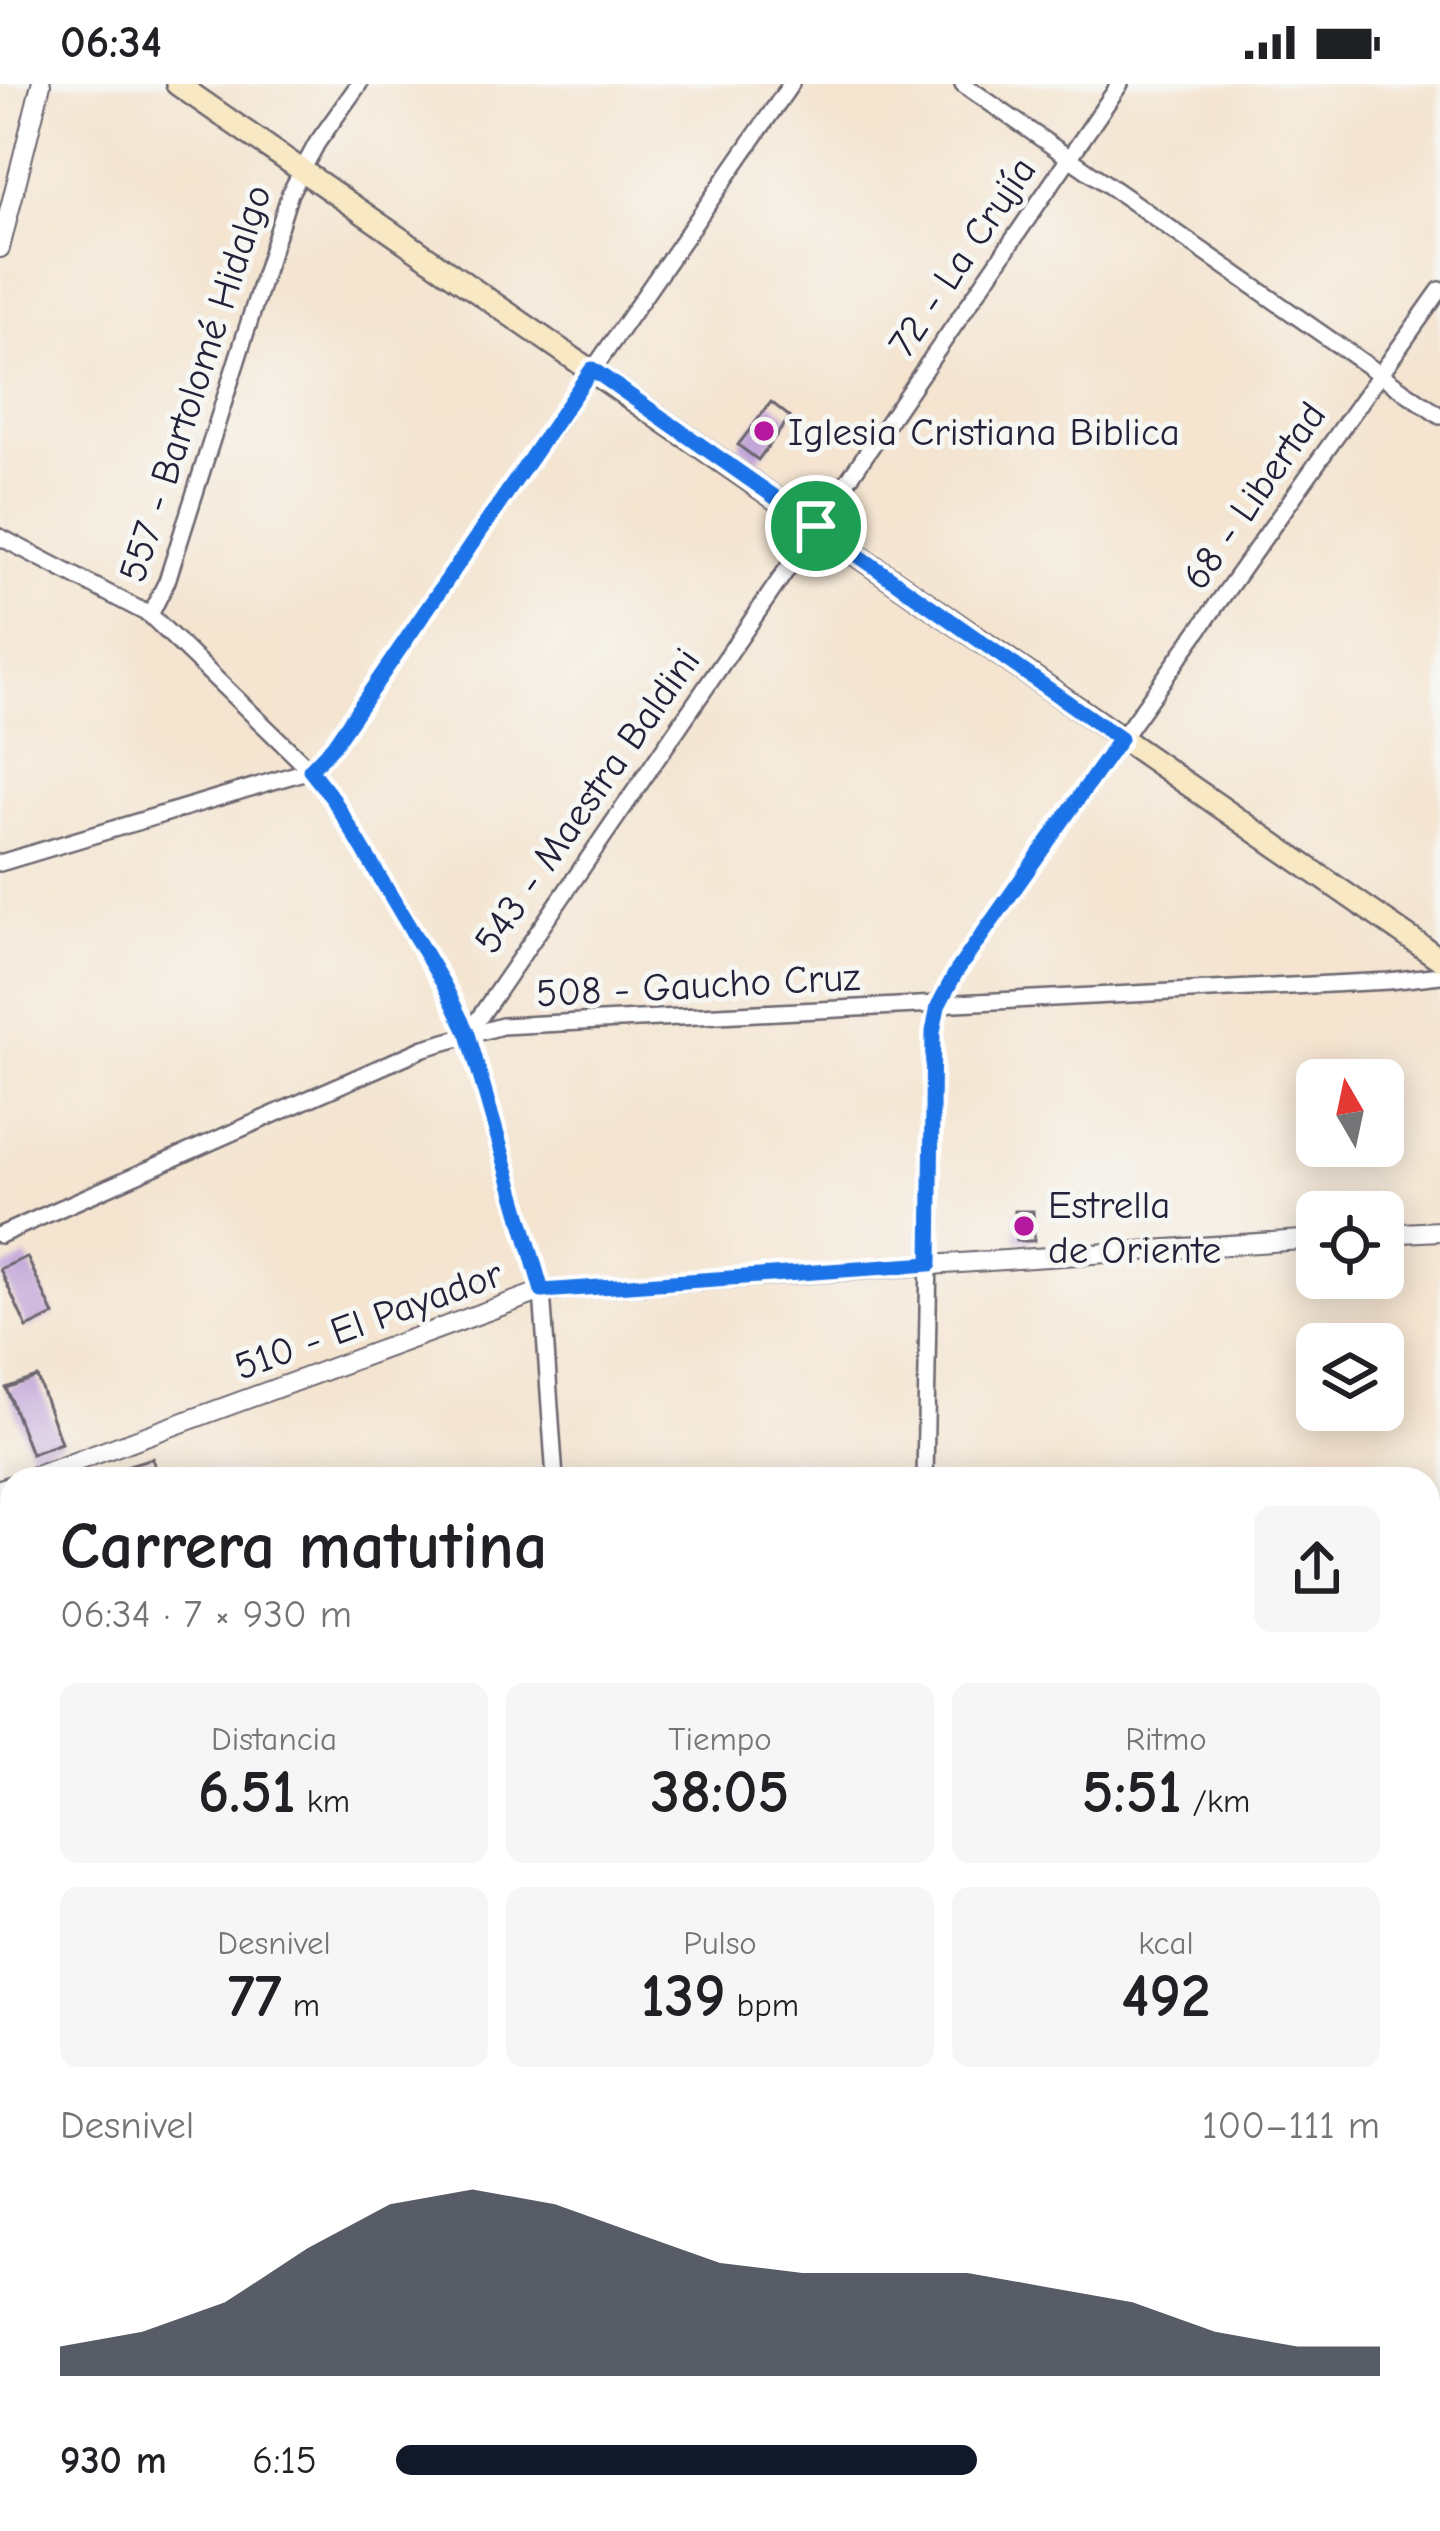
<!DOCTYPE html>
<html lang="es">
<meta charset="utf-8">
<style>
body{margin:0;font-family:"Comic Neue",sans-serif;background:#f6f6f6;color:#202124;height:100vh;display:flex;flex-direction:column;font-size:45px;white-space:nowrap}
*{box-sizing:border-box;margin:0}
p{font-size:39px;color:#757577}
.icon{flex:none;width:66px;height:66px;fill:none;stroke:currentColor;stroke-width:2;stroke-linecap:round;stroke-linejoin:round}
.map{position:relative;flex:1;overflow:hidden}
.sheet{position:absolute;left:0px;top:1383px;width:1440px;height:1065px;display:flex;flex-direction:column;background:#fff;border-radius:36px 36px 0 0;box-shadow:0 6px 30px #0003}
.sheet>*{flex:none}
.needle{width:78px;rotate:351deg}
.controls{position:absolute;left:1296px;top:975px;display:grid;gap:24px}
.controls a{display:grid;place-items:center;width:108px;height:108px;border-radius:18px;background:#fff;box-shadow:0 6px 30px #0003;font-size:60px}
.pin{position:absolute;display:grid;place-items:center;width:102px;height:102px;color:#fff;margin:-51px;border:6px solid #fff;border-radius:50%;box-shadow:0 3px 12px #0007}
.round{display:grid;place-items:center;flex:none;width:126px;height:126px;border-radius:18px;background:#f6f6f6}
.headline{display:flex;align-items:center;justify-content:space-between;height:204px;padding:0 60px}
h1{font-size:66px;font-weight:600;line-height:90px}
.figures{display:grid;grid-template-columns:repeat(3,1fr);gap:18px;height:204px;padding:12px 60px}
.figures div{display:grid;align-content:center;border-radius:18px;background:#f6f6f6;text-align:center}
.figures b{font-size:60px;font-weight:600}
.figures small{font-size:33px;font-weight:400}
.figures p{font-size:33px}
.chart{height:336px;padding:24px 60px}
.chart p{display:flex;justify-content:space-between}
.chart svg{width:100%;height:216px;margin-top:12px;fill:#111827;opacity:.7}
ul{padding:0 60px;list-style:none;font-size:39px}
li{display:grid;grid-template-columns:192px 144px 1fr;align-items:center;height:90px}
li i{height:30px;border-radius:15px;background:#111827}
.status{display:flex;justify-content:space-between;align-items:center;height:84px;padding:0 60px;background:#fff;direction:ltr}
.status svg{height:33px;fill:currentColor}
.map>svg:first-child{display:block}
.park{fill:url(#park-tufts);stroke:#5e7e65;stroke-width:3}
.building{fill:#c2a6d8}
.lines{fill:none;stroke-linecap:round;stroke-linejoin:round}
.minor-casing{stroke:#6c666f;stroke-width:20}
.tertiary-casing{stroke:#6c666f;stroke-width:22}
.secondary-casing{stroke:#6c666f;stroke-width:26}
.minor{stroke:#fff;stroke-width:15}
.tertiary{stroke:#fff;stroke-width:18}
.secondary{stroke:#f8e8c3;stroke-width:21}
.rail-casing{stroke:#22223b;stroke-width:10}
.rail{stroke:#f6f6f2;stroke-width:6;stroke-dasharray:18;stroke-linecap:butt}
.route-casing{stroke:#fff;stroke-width:24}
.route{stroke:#1a73e8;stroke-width:15}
.poi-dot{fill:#b5179e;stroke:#f6f6f2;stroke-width:4.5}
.labels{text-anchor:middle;stroke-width:10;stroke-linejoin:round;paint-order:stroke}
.street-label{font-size:39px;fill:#22223b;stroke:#f6f6f2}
.poi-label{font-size:39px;fill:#22223b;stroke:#f6f6f2;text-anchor:start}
</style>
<div class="status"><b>06:34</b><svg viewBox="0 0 49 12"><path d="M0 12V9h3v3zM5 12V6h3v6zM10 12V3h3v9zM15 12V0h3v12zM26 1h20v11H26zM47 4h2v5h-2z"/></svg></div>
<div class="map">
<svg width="1440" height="2447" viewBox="0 0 1440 2447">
<defs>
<pattern id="park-tufts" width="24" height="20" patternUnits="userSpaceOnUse" patternTransform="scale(3)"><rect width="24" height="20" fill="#9ad98f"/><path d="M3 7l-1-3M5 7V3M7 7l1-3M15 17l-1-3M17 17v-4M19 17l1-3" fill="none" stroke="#84ba7c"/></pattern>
</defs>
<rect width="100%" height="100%" fill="#f6f6f2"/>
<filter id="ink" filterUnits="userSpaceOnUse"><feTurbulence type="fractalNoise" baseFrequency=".00833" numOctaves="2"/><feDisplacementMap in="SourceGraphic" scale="24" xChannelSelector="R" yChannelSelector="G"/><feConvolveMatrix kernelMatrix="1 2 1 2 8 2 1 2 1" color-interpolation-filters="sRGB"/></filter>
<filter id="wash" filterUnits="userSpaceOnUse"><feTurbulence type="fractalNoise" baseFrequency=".004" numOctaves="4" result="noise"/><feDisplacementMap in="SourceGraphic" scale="48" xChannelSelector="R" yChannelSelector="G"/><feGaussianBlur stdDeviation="2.7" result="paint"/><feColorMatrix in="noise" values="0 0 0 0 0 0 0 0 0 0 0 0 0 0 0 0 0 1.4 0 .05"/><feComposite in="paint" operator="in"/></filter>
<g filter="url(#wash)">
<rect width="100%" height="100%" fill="#f4e4d0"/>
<path class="park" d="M0,1563h12v183h-12z"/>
<g id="blocks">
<path class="building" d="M771,318l19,15 -32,43 -20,-15z
M1015,1127h18l1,30h-18z
M27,1173l27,58 -27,13 -27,-59z
M37,1293l24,66 -30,11 -25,-66z
M152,1374l7,21h-25l-5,-14z"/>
</g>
</g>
<g filter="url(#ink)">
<use href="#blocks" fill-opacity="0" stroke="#6c666f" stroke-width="3"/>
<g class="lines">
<g class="minor-casing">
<path id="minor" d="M963,0l477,332
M0,453l150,78 160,155 23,29 111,186 24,49 74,257 13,188
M150,531l17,-34 123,-388 27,-50 42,-59
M0,779l310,-93 23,-25 458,-661
M468,950l652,-950
M0,1151l424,-187 78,-22 887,-45 51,-6
M925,1395l8,-447 5,-26 18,-34 484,-682
M0,1457h12
M1428,1494h12
M1428,1653h12
M0,1768h12
M1428,1901l12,-17
M1428,1995h12
M1428,2243l12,-1
M1303,2436l1,11
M39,2447l1,-11
M417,2447v-11"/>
</g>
<g class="tertiary-casing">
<path id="tertiary" d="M0,164l41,-164
M1383,1150l57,-3
M28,1395l514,-188 775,-52
M0,1405l12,-4
M1428,1945l12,-18
M0,2219l12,1
M825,2436l22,11
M1099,2447l7,-11"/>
</g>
<g class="secondary-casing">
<path id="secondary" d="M177,0l1263,875"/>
</g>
<use href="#minor" class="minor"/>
<use href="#tertiary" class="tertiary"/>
<use href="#secondary" class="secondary"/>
<g class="rail-casing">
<path id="rail" d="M0,1542h12
M1428,1584l12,1"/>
</g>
<use href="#rail" class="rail"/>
</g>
</g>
<g class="lines" filter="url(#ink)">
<g class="route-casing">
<path id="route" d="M592,285l528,370 -164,233 -18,34 -5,26 -3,232 -388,27 -74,-257 -24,-49 -111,-186 -23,-29 23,-24z"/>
</g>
<use href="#route" class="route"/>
</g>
<g class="poi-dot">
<circle cx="764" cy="347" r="12"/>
<circle cx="1024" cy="1142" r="12"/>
</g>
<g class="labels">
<g class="street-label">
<text transform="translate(961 172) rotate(-56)" y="14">72 - La Crujía</text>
<text transform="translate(194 299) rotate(-72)" y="14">557 - Bartolomé Hidalgo</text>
<text transform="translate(1253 411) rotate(-55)" y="14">68 - Libertad</text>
<text transform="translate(586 716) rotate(-55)" y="14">543 - Maestra Baldini</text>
<text transform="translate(698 900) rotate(-3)" y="14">508 - Gaucho Cruz</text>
<text transform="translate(368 1235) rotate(-20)" y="14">510 - El Payador</text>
</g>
<g class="poi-label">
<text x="788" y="361">Iglesia Cristiana Biblica</text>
<text x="1048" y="1134">Estrella<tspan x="1048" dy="45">de Oriente</tspan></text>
</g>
</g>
</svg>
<div class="controls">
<a><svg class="needle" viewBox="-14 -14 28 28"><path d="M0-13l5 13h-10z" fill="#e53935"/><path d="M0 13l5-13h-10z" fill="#757577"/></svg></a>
<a><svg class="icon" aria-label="locate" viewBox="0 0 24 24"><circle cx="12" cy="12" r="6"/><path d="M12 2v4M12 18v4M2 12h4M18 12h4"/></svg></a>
<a><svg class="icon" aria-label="layers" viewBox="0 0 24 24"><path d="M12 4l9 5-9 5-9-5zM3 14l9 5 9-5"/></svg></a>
</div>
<div class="pin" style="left:816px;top:442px;background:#1e9e55"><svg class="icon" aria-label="arrive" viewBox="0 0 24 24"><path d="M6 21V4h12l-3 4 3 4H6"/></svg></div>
<section class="sheet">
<div class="headline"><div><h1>Carrera matutina</h1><p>06:34 · 7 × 930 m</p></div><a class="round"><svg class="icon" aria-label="share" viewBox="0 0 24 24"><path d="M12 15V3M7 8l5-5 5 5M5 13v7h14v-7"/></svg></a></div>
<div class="figures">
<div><p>Distancia</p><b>6.51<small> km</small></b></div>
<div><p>Tiempo</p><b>38:05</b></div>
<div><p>Ritmo</p><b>5:51<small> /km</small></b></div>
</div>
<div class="figures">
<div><p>Desnivel</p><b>77<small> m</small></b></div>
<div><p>Pulso</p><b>139<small> bpm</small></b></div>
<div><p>kcal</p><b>492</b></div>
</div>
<div class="chart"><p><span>Desnivel</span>100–111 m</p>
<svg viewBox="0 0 160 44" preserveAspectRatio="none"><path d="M0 44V38L10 35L20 29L30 18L40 9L50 6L60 9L70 15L80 21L90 23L100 23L110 23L120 26L130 29L140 35L150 38L160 38V44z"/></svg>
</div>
<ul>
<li><b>930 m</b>6:15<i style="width:59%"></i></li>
</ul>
</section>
</div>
